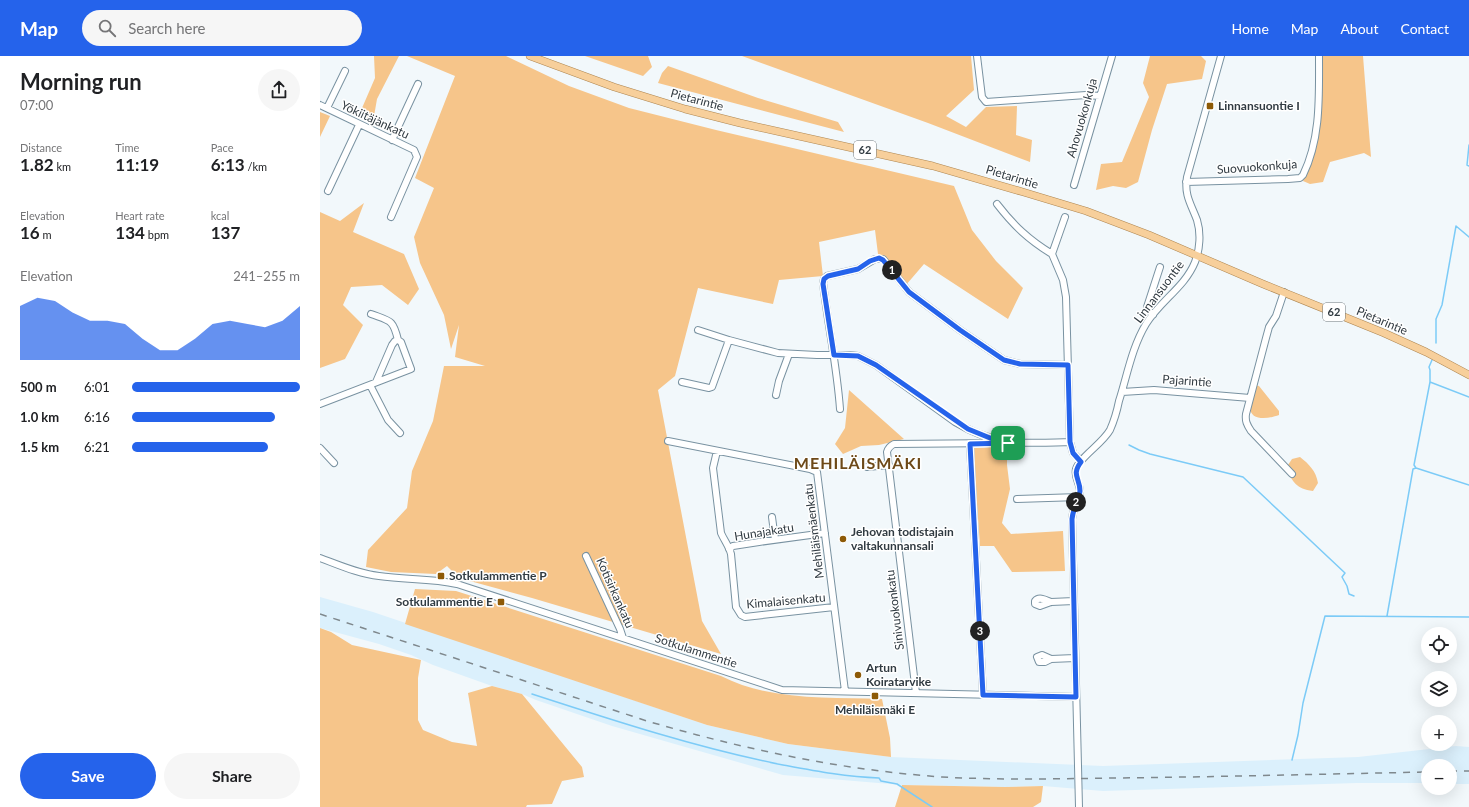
<!DOCTYPE html>
<meta charset="utf-8">
<style>
body{margin:0;font-family:Lato,sans-serif;background:#f6f6f6;color:#202124;height:100vh;display:flex;flex-direction:column;font-size:15px;white-space:nowrap}
*{box-sizing:border-box;margin:0}
p{font-size:13px;color:#757577}
.icon{flex:none;width:22px;height:22px;fill:none;stroke:currentColor;stroke-width:2;stroke-linecap:round;stroke-linejoin:round}
.map{position:relative;flex:1;overflow:hidden}
.side{display:flex;flex-direction:column;background:#fff;width:320px}
.side>*{flex:none}
.buttons{position:absolute;left:1101px;top:571px;display:grid;gap:8px}
.buttons a{display:grid;place-items:center;width:36px;height:36px;border-radius:50%;background:#fff;box-shadow:0 4px 16px #0002;font-size:20px}
.pin{position:absolute;display:grid;place-items:center;width:34px;height:34px;color:#fff;margin:-17px;border-radius:8px;box-shadow:0 2px 6px #0006}
.km{position:absolute;width:20px;height:20px;margin:-10px;border-radius:50%;background:#222;color:#fff;font-size:11px;line-height:20px;text-align:center}
.round{display:grid;place-items:center;flex:none;width:42px;height:42px;border-radius:21px;background:#f6f6f6}
.summary{display:flex;align-items:center;justify-content:space-between;height:68px;padding:0 20px}
h1{font-size:22px;font-weight:700;line-height:30px}
.figures{display:grid;grid-template-columns:repeat(3,1fr);gap:6px;height:68px;padding:4px 20px}
.figures div{display:grid;align-content:center}
.figures b{font-size:17px;font-weight:700}
.figures small{font-size:11px;font-weight:400}
.figures p{font-size:11px}
.chart{height:112px;padding:8px 20px}
.chart p{display:flex;justify-content:space-between}
.chart svg{width:100%;height:72px;margin-top:4px;fill:#2563eb;opacity:.7}
.action{display:flex;gap:8px;margin-top:auto;padding:8px 20px}
.action a{flex:1;height:46px;border-radius:24px;background:#2563eb;color:#fff;font-size:16px;font-weight:700;line-height:46px;text-align:center}
.action a+a{background:#f6f6f6;color:#202124}
ul{padding:0 20px;list-style:none;font-size:13px}
li{display:grid;grid-template-columns:64px 48px 1fr;align-items:center;height:30px}
li i{height:10px;border-radius:5px;background:#2563eb}
header{display:flex;align-items:center;gap:24px;box-sizing:border-box;height:56px;padding:0 20px;background:#2563eb;color:#fff}
header strong{font-size:19px}
nav{display:flex;gap:22px;margin-inline-start:auto;font-size:14px}
.search{width:280px;height:36px;background:#f6f6f6;display:flex;align-items:center;gap:10px;box-sizing:border-box;padding:0 14px;border-radius:22px;color:#757577;font-size:15px}
main{display:flex;flex:1;min-height:0}
.map>svg:first-child{display:block}
.built{fill:#dbf0fc}
.green{fill:#f6c58a}
.lines{fill:none;stroke-linecap:round;stroke-linejoin:round}
.stream{stroke:#7ccbf7;stroke-width:1.5}
.minor-casing{stroke:#7992a1;stroke-width:8}
.major-casing{stroke:#ae8651;stroke-width:8}
.minor{stroke:#fff;stroke-width:6}
.major{stroke:#f7cf9b;stroke-width:7}
.rail{stroke:#7f888d;stroke-width:1.5;stroke-dasharray:7 7;stroke-linecap:butt}
.route-casing{stroke:#fff;stroke-width:8}
.route{stroke:#2563eb;stroke-width:5}
.poi-dot{fill:#8d5a07;stroke:#fff;stroke-width:1.5}
.labels{text-anchor:middle;stroke-width:3;stroke-linejoin:round;paint-order:stroke}
.shield{fill:#fff;stroke:#6f767b;stroke-width:1}
.shield-label{font-size:11px;font-weight:bold;fill:#313b42}
.street-label{font-size:12px;fill:#313b42;stroke:#fff}
.poi-label{font-size:12px;font-weight:bold;fill:#313b42;stroke:#fff;text-anchor:start}
.district-label{font-size:16px;font-weight:bold;letter-spacing:1px;fill:#6d4918;stroke:#fff}
</style>
<header>
<strong>Map</strong>
<div class="search"><svg class="icon" aria-label="search" viewBox="0 0 24 24"><circle cx="10" cy="10" r="6"/><path d="M15 15l6 6"/></svg>Search here</div>
<nav><a>Home</a><a>Map</a><a>About</a><a>Contact</a></nav>
</header>
<main>
<section class="side">
<div class="summary"><div><h1>Morning run</h1><p>07:00</p></div><a class="round"><svg class="icon" aria-label="share" viewBox="0 0 24 24"><path d="M12 15V3M7 8l5-5 5 5M5 13v7h14v-7"/></svg></a></div>
<div class="figures">
<div><p>Distance</p><b>1.82<small> km</small></b></div>
<div><p>Time</p><b>11:19</b></div>
<div><p>Pace</p><b>6:13<small> /km</small></b></div>
</div>
<div class="figures">
<div><p>Elevation</p><b>16<small> m</small></b></div>
<div><p>Heart rate</p><b>134<small> bpm</small></b></div>
<div><p>kcal</p><b>137</b></div>
</div>
<div class="chart"><p><span>Elevation</span>241–255 m</p>
<svg viewBox="0 0 160 44" preserveAspectRatio="none"><path d="M0 44V11L10 6L20 8L30 15L40 20L50 20L60 22L70 31L80 38L90 38L100 31L110 22L120 20L130 22L140 24L150 20L160 11V44z"/></svg>
</div>
<ul>
<li><b>500 m</b>6:01<i style="width:100%"></i></li>
<li><b>1.0 km</b>6:16<i style="width:85%"></i></li>
<li><b>1.5 km</b>6:21<i style="width:81%"></i></li>
</ul>
<div class="action"><a>Save</a><a>Share</a></div>
</section>
<div class="map">
<svg width="1149" height="751" viewBox="0 0 1149 751">
<rect width="100%" height="100%" fill="#f2f8fb"/>
<path class="built" d="M0,541l53,15 334,113 81,19 103,13 212,9 255,-9 98,-11 13,1v37h-19v-18h-22v17h-71l-254,8 -60,-5 -38,1 -103,-2 -119,-10 -171,-49 -76,-26 -14,-6 -30,-8 -59,-21 -22,-10 -32,-11 -59,-16z"/>
<path class="green" d="M54,0h25l-22,43 -4,23 -14,-7 16,-37z
M87,0h99l63,30 60,22 87,22 238,56 18,44 24,31 27,27 -15,31 -84,-55 -18,21 -28,-31 -3,-24 -56,12 4,34 -44,4 -6,24 -75,-16 -23,88 -17,14 44,231 19,33 -189,-56 -73,-20 -12,-12 -11,8 -45,-2 -25,-5 2,-17 39,-42 5,-37 21,-50 11,-55h41l-30,-9 4,-32 -8,24 -7,-34 -24,-52 -6,-26 20,-49 -19,-10 40,-102z
M265,0h63l4,11 -9,9z
M422,0h229l3,34 -28,26 20,11 20,-20 31,-1 -1,29 16,5 -2,22 -102,-39z
M830,0h51l5,5 -4,18 -35,5 -15,46 -14,52 -12,6 -13,-2 -17,4 5,-26 21,-2 27,-65 -6,-14z
M1003,0h40l8,101 -7,-4 -34,9 -7,20 -13,2 -7,-3c19,-40 19,-82 20,-125z
M348,10l90,32 80,24 6,10 -186,-49 4,-10z
M0,56l10,4 -10,21z
M44,147l-11,29 51,22 15,35 -11,16 -26,-20 -31,2 -8,18 20,20 -18,34 -25,9v-156l20,9z
M935,329l4,1 20,25v4c-11,4 -31,7 -29,-11 1,-6 3,-13 5,-19z
M529,334l55,49 -25,6 -18,1 -18,8 -8,-10 10,-16z
M687,390v19l3,24 -8,34 9,11 52,-3 2,40 -53,1 -18,-26h-14l-7,-98z
M980,401c9,7 16,14 18,26l-5,8c-17,-2 -20,-9 -27,-23l6,-9z
M95,533l41,2 265,85c49,25 107,21 161,23l8,39 1,19 -103,-13 -81,-19 -302,-101z
M0,572l11,4 21,13 69,15 -3,18v42l5,10 29,12 25,4 -9,-53 24,-7 30,8 60,73 2,10 -22,4 -10,23 -25,1 -1,2h-206z
M582,729l103,2 38,-1 -2,16 -8,5h-138z"/>
<g class="lines">
<path class="stream" d="M1149,89l-2,20 2,1
M1116,287v-24l6,-14 14,-79 13,11
M1110,326l39,15
M809,389l10,5 11,4 93,23 102,96 -3,4 5,9 2,8 5,2
M1096,412l-2,-3 16,-83v-12l-1,-3 3,-7
M1067,560l26,-147 3,-1 53,17
M212,638c83,27 166,54 251,71 32,6 63,12 96,13l2,3 16,3 35,23
M972,704l6,-25 5,-32 22,-87 144,1"/>
<g class="minor-casing">
<path id="minor" d="M657,0l5,41 4,5 100,-7 14,1
M0,49l94,45 3,7 -26,60
M7,52l18,-37
M72,84l26,-56
M866,126l102,-3 12,-1 3,-3c18,-37 16,-79 16,-119
M754,129l38,-129
M8,135l31,-66
M677,148c17,22 32,36 55,50
M745,161l-13,37 11,26 3,17 4,145 3,11 8,8
M964,236l-8,24 -7,11 -3,11 -20,76c-1,7 1,11 5,17l41,43
M833,259l-5,-5 -1,-3 13,-40
M378,274l31,10 49,13 39,2h33l8,1 18,9 79,57c41,25 69,21 115,20
M56,326l16,-37 3,-4 3,-1
M362,326l27,6 3,-1 17,-47
M50,329l18,35 12,13
M802,336l32,-2 96,8
M456,339l3,-14 10,-27
M0,348l91,-35 -10,-27 -3,-2c-5,-21 -8,-19 -27,-26
M520,353c-3,-42 -12,-84 -17,-126l1,-4 3,-3 31,-7 17,-10h8l26,33 51,38 44,30 16,4 48,1
M348,385l142,28 7,3 28,219
M650,388l13,251
M0,392l14,15
M397,395l-4,17 8,65c3,7 8,13 10,21l5,53 5,8 4,2 89,-10
M547,411l22,-2
M697,443l62,-2
M452,461l3,23
M409,493l4,-3 26,-4 66,-9
M266,500l34,73 3,9
M0,502c19,7 39,16 59,18 26,4 52,2 78,8l325,106 294,7
M731,546c-5,-2 -12,-6 -16,-1v3l5,2 11,-4 23,-1
M731,603l-9,-4 -5,2 2,5h6l6,-3 24,-1
M596,637l-29,-241c1,-4 3,-6 7,-8l107,-1
M759,751l-7,-288c1,-12 8,-20 8,-29 -1,-8 -6,-13 -4,-21 4,-12 26,-25 34,-39 4,-9 7,-19 9,-29 8,-25 13,-54 27,-77 14,-23 39,-37 49,-62 5,-13 6,-29 2,-42 -6,-16 -13,-25 -10,-43l34,-121"/>
</g>
<g class="major-casing">
<path id="major" d="M210,0l84,31 71,22 55,14 193,43 90,26 63,19 63,24 114,49 121,49 42,19 43,23"/>
</g>
<use href="#minor" class="minor"/>
<use href="#major" class="major"/>
<path class="rail" d="M0,558l327,107c96,28 194,49 295,56 56,3 113,2 170,1 105,-1 211,-4 316,-6
M1130,715h19"/>
</g>
<g class="lines">
<g class="route-casing">
<path id="route" d="M559,202l4,2 26,32 51,38 44,30 16,4 48,1 2,77 3,11 8,9c-10,13 -1,16 -1,29 -1,9 -7,17 -8,28l4,178 -93,-2 -13,-251 38,-1 -18,-5 -22,-9 -92,-64 -18,-9 -24,-1 -11,-71 1,-5 4,-3 30,-7 12,-8z"/>
</g>
<use href="#route" class="route"/>
</g>
<g class="poi-dot">
<rect x="886" y="46" width="8" height="8" rx="2"/>
<circle cx="523" cy="483" r="4"/>
<rect x="117" y="516" width="8" height="8" rx="2"/>
<rect x="177" y="542" width="8" height="8" rx="2"/>
<circle cx="538" cy="619" r="4"/>
<rect x="551" y="636" width="8" height="8" rx="2"/>
</g>
<g class="labels">
<g class="shield">
<rect x="534" y="85" width="22" height="18" rx="3"/>
<rect x="1003" y="247" width="22" height="18" rx="3"/>
</g>
<g class="shield-label">
<text x="545" y="98">62</text>
<text x="1014" y="260">62</text>
</g>
<g class="street-label">
<text transform="translate(377 44) rotate(15)" y="4">Pietarintie</text>
<text transform="translate(762 62) rotate(-74)" y="4">Ahovuokonkuja</text>
<text transform="translate(55 64) rotate(25)" y="4">Yökiitäjänkatu</text>
<text transform="translate(937 111) rotate(-4)" y="4">Suovuokonkuja</text>
<text transform="translate(692 121) rotate(17)" y="4">Pietarintie</text>
<text transform="translate(839 236) rotate(-53)" y="4">Linnansuontie</text>
<text transform="translate(1062 265) rotate(23)" y="4">Pietarintie</text>
<text transform="translate(867 325) rotate(4)" y="4">Pajarintie</text>
<text transform="translate(494 475) rotate(-97)" y="4">Mehiläismäenkatu</text>
<text transform="translate(444 476) rotate(-9)" y="4">Hunajakatu</text>
<text transform="translate(295 537) rotate(66)" y="4">Kotisirkankatu</text>
<text transform="translate(466 545) rotate(-5)" y="4">Kimalaisenkatu</text>
<text transform="translate(575 554) rotate(-97)" y="4">Sinivuokonkatu</text>
<text transform="translate(376 595) rotate(18)" y="4">Sotkulammentie</text>
</g>
<g class="poi-label">
<text x="898" y="54">Linnansuontie I</text>
<text x="531" y="480">Jehovan todistajain<tspan x="531" dy="14">valtakunnansali</tspan></text>
<text x="129" y="524">Sotkulammentie P</text>
<text x="173" y="550" text-anchor="end">Sotkulammentie E</text>
<text x="546" y="616">Artun<tspan x="546" dy="14">Koiratarvike</tspan></text>
<text x="555" y="658" text-anchor="middle">Mehiläismäki E</text>
</g>
<g class="district-label">
<text x="538" y="413">MEHILÄISMÄKI</text>
</g>
</g>
</svg>
<div class="buttons">
<a><svg class="icon" aria-label="locate" viewBox="0 0 24 24"><circle cx="12" cy="12" r="6"/><path d="M12 2v4M12 18v4M2 12h4M18 12h4"/></svg></a>
<a><svg class="icon" aria-label="layers" viewBox="0 0 24 24"><path d="M12 4l9 5-9 5-9-5zM3 14l9 5 9-5"/></svg></a>
<a>+</a>
<a>−</a>
</div>
<div class="pin" style="left:688px;top:387px;background:#1e9e55"><svg class="icon" aria-label="arrive" viewBox="0 0 24 24"><path d="M6 21V4h12l-3 4 3 4H6"/></svg></div>
<b class="km" style="left:572px;top:214px">1</b>
<b class="km" style="left:756px;top:446px">2</b>
<b class="km" style="left:660px;top:575px">3</b>
</div>
</main>
